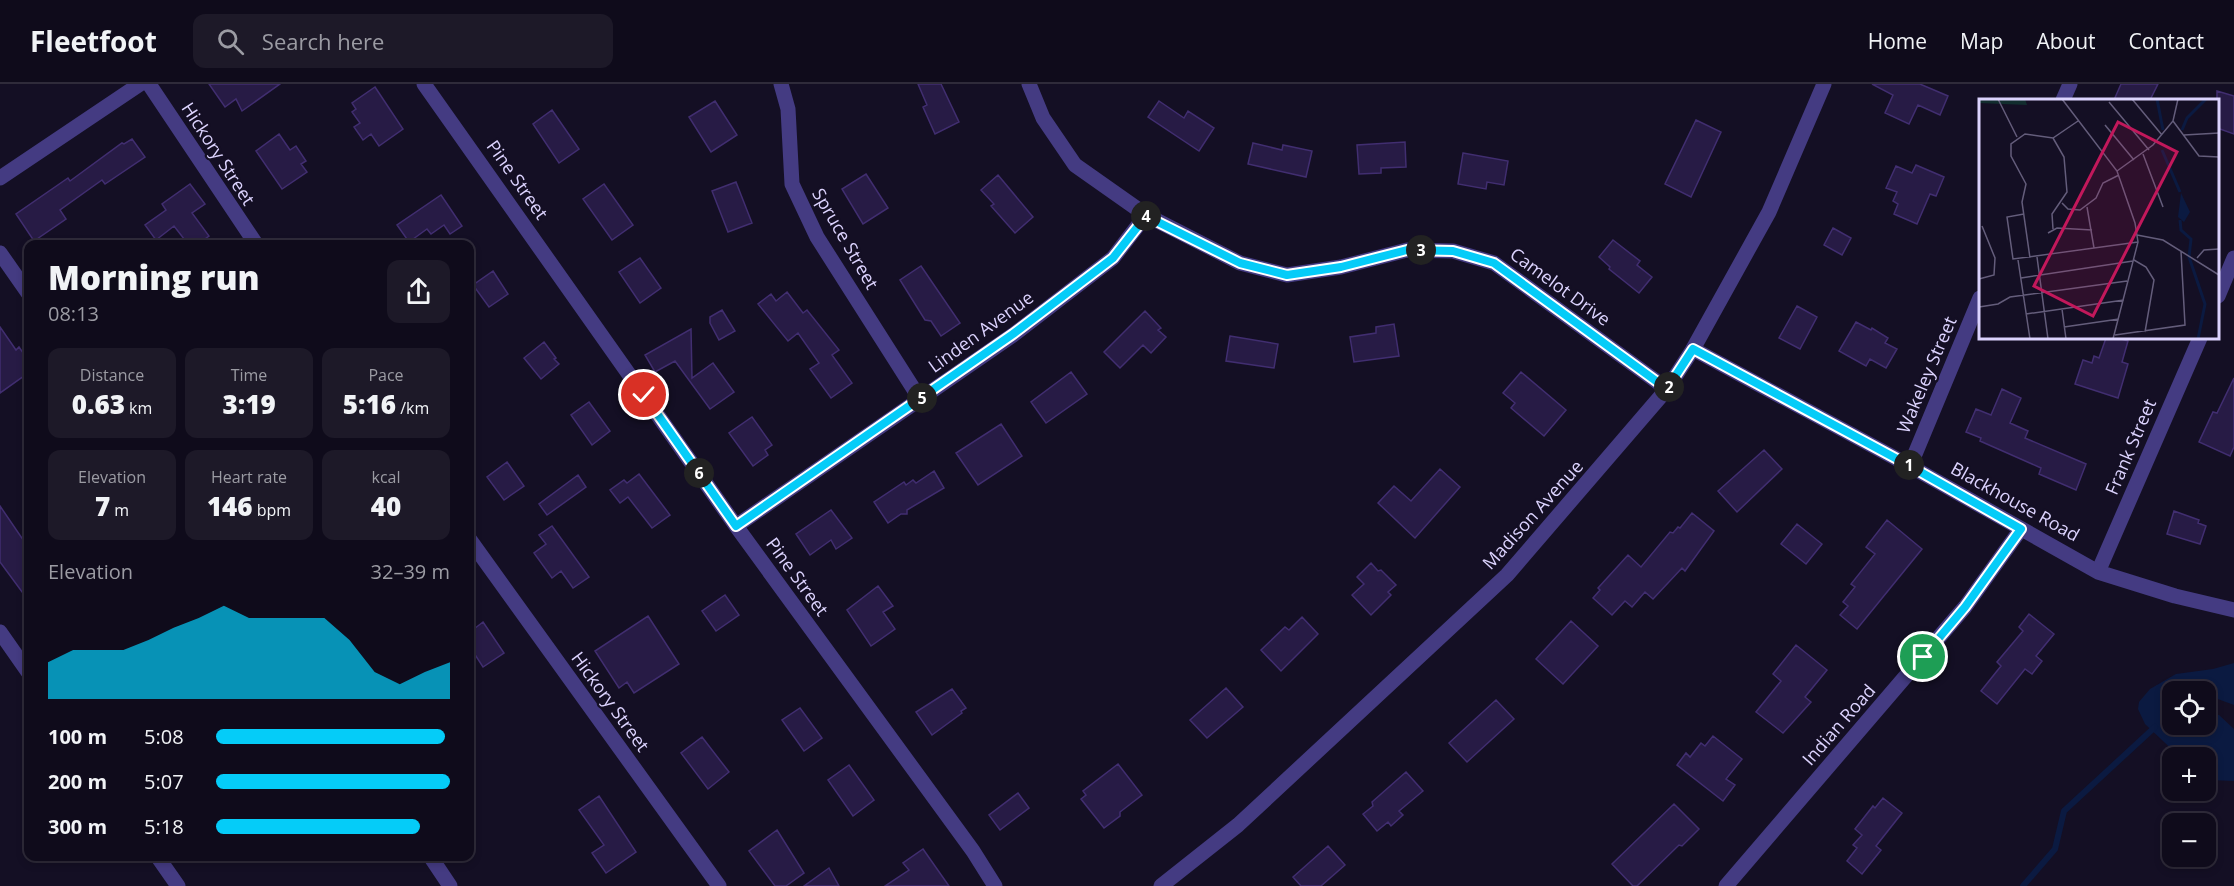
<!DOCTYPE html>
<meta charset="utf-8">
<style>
body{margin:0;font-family:"Open Sans",sans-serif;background:#1d1928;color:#f1f3f6;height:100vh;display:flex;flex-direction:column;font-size:22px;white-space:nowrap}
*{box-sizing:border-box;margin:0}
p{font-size:20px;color:#9b9ba3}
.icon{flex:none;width:33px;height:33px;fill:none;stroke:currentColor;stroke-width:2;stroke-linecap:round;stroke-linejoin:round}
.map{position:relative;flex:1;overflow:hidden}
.panel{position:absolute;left:24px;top:156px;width:450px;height:621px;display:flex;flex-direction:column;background:#0f0b1b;border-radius:12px;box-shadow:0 3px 9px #0003,0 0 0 2px #2f2b3a}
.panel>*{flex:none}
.buttons{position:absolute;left:2162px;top:597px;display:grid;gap:12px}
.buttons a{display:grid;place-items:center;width:54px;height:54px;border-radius:12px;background:#0f0b1b;box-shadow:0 3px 9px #0003,0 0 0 2px #2f2b3a;font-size:30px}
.pin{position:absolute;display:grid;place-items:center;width:51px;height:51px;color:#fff;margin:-26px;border:3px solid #fff;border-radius:50%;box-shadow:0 2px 6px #0007}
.km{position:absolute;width:30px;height:30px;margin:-15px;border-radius:50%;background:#222;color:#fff;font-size:16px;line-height:30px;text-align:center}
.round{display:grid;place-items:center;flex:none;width:63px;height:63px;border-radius:12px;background:#1d1928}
.overview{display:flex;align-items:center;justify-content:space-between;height:102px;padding:0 24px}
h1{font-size:33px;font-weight:800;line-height:45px}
.metrics{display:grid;grid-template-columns:repeat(3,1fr);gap:9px;height:102px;padding:6px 24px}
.metrics div{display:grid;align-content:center;border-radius:12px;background:#1d1928;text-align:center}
.metrics b{font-size:26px;font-weight:800}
.metrics small{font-size:16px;font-weight:400}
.metrics p{font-size:16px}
.chart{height:168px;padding:12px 24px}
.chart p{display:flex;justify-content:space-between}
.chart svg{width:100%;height:108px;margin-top:6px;fill:#05ccf8;opacity:.7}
ul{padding:0 24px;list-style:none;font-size:20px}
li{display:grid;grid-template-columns:96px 72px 1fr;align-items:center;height:45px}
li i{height:15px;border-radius:8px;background:#05ccf8}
header{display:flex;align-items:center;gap:36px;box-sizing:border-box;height:84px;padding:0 30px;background:#0f0b1b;border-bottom:2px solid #2f2b3a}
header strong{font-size:28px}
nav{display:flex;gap:33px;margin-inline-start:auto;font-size:21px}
.search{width:420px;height:54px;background:#1d1928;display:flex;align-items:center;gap:15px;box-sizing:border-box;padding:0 21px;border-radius:12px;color:#9b9ba3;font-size:22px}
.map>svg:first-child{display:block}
.water{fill:#0b1a41}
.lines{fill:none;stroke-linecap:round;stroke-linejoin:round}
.stream{stroke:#0b1a41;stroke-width:6}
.building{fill:#271b45;stroke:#412e70;stroke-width:1.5}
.minor{stroke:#443b82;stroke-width:15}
.tertiary{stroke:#443b82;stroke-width:15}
.route-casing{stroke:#fff;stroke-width:12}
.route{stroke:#05ccf8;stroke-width:8}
.labels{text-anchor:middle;stroke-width:4.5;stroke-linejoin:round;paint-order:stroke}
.street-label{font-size:18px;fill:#dcd3fe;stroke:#140f24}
.inset-river{fill:none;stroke:#0b1a41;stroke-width:3}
.inset-road{fill:none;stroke:#645d7b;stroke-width:1.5}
.view{fill:#c2185b;fill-opacity:0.15;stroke:#c2185b;stroke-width:3}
.inset-edge{fill:none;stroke:#dcd3fe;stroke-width:3}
</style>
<header>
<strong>Fleetfoot</strong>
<div class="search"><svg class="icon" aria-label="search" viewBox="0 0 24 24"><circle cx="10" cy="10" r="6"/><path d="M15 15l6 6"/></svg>Search here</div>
<nav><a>Home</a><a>Map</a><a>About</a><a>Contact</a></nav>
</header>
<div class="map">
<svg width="2234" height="802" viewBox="0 0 2234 802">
<rect width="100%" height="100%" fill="#140f24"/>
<path class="water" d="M2234,579v42l-19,-7 -10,4v-10h-33v32h33v-12l14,3 15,14v52l-24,-1 -5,-3v-19l-25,-1 -35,-33 -7,-15 1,-7 11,-13 26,-15 37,-5z"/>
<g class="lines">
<path class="stream" d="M2023,802l32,-37 9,-38 91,-84"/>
</g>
<path class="building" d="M209,0h71l-38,27 -6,-12 -11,8z
M918,0h23l18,38 -24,12 -12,-27 4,-2z
M1872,0h48l28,12 -8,19 -22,-10 -9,19 -24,-11 8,-18z
M2121,0h37l-8,16h-36z
M375,3l28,42 -24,17 -8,-12 -8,6 -9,-13 6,-4 -8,-11 4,-3 -4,-6z
M2217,7l17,5v38l-17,-6z
M715,17l22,34 -26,17 -22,-35z
M1159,17l25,17 4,-7 26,17 -15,23 -51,-34z
M552,26l27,39 -20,14 -26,-39z
M1696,36l25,12 -30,65 -26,-13z
M279,50l11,16 6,-4 10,15 -5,3 6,8 -25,17 -26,-38z
M132,55l13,18 -40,27 -3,-4 -42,30 6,9 -32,22 -18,-27 52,-36 2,3 52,-38 2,1z
M1405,58l1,25 -25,1v5l-22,1 -2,-29z
M1253,59l29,7 1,-5 29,6 -6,26 -58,-13z
M1463,69l45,8 -4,24 -17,-3 -1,7 -28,-5z
M1916,81l28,12 -8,19 -6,-2 -13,30 -23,-10 4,-10 -5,-3 4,-9 -11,-4 10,-22 16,7z
M866,90l22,34 -25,16 -21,-35z
M998,91l35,42 -18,16 -24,-27 3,-2 -13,-14z
M736,98l16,41 -24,9 -16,-41z
M190,100l15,20 -13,9 17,23 -11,8h-10l-14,-18 -18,14 -11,-15 21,-15 -4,-6z
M604,100l29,41 -21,15 -29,-41z
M441,111l21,31 -12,8 -6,-9 -13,9 -4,-5 -18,13 -12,-17z
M1833,144l18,10 -9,17 -18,-10z
M1613,156l27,21 -3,4 15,12 -13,16 -30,-24 1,-2 -11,-10z
M640,174l21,30 -21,15 -21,-31z
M921,182l39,57 -19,13 -10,-15 -6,-1 -25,-40z
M493,187l15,23 -19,13 -16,-22z
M787,208l16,21 4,-3 32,40 -7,5 20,28 -21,15 -21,-29 9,-6 -21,-30 -10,8 -30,-37 13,-10 5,7z
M1797,222l20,11 -17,32 -21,-11z
M722,226l13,21 -16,9 -9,-17v-6z
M1145,227l16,17 -3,2 8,7 -15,16 -8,-8 -23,23 -16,-16z
M1856,238l15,8 1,-2 16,10 -3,5 12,6 -11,19 -16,-9 -4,7 -27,-15z
M1394,240l5,32 -45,6 -4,-25 26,-4v-6z
M0,243l16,23 3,-3 9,13v13l-28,20z
M691,245l1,49 21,-15 21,29 -24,17 -35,-48 -20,11 -10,-17z
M1230,252l48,8 -4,24 -48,-7z
M2106,254h12l10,3 -6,21 6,2 -10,34 -43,-14 8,-24 9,3 2,-7 5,2z
M544,258l12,16 -2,1 5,5 -18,15 -17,-21z
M1071,288l16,22 -41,29 -15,-21z
M1521,288l45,38 -22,26 -33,-28 4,-5 -12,-10z
M2234,294v69l-4,9 -31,-14 14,-30 4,1z
M2002,305l19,9 -11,25 18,8 -3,7 61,26 -10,26 -37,-16 2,-6 -61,-27 1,-3 -15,-6 10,-23 15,6z
M589,318l21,29 -18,14 -21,-30z
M752,333l20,28 -7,5 3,5 -15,11 -24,-33z
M1001,340l21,32 -44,29 -22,-32z
M1764,366l18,19 -45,43 -19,-21z
M507,378l17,24 -20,14 -17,-23z
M1440,385l20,18 -45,51 -37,-35 16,-17 17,15z
M934,387l10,17 -37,22v4h-6l-13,9 -14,-21 30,-20 2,3 7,-5 3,3z
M639,390l31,41 -18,13 -24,-31 -8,6 -10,-13 14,-10 3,3z
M578,391l8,12 -39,28 -8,-11z
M0,422l28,41v53l-28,-38z
M831,426l21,28 -16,11 -5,-9 -21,15 -14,-21z
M2174,427l25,9 -1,3 8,3 -6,18 -33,-10z
M1692,429l22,18 -29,40 -3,-3 -29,31 -8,-7 -13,15 -7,-6 -13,14 -19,-17 7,-8 -2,-2 30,-33 13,12 29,-35 3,1 5,-6 2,1z
M1887,436l35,29 -65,80 -17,-14 8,-9 -5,-4 12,-15 -4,-3 24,-30 -9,-7z
M1797,440l25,20 -16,20 -25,-20z
M552,442l37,51 -16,11 -12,-17 -9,7 -18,-25 12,-9 -7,-9z
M1371,479l7,8 3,-1 15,15 -8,7 3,3 -20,20 -19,-20 12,-11 -7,-7z
M878,502l15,20 -10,6 12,17 -24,17 -24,-36z
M725,511l14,20 -23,16 -14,-20z
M2029,530l25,20 -18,22 6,5 -10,13 -7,-5 -28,35 -16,-13 20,-25 -4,-4 26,-31 -4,-4z
M648,532l31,48 -45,29 -7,-11 -8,6 -24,-37z
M1302,533l16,17 -37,37 -20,-21 24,-23 4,3z
M1571,537l27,25 -35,38 -27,-25z
M483,538l21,31 -21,14 -13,-20v-15z
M1796,561l31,25 -22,27 6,5 -28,31 -27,-21 25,-31 -8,-7z
M1226,604l17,19 -36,31 -17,-18z
M952,605l14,19 -5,3 1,2 -30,22 -16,-23z
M1496,616l18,19 -47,43 -18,-19z
M800,624l22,30 -18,13 -22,-31z
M1713,652l29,23 -16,20 9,6 -12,16 -46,-36 9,-12 4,4 11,-14 4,3z
M702,653l27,35 -21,17 -27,-36z
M1118,680l24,31 -22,17v4l-16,12 -23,-29 5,-4 -3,-4z
M849,681l25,35 -21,16 -25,-36z
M1406,688l17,19 -24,20 4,4 -12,11 -3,-4 -11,9 -14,-17 10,-8 -1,-4z
M1018,709l11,15 -29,22 -11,-15z
M599,712l37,56 -30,21 -14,-20 12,-8 -25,-35z
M1883,714l19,15 -26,33 5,4 -19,24 -15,-13 10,-13 -4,-3 9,-10 -7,-6 18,-23 2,2z
M1674,720l25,25 -17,17 -3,-1 -42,41h-4l-21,-22z
M777,746l27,43 -18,13h-11l-26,-35z
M1328,762l17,19 -24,21h-20l-8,-9z
M923,765l26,37h-64l24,-16 -6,-7z
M829,784l10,18h-35z"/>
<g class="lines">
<path class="minor" d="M149,0l107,160
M424,0l312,442 237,325 22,35
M781,0l7,25 4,75 25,53 103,162
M1029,0l14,34 32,47 71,50 94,48 47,12 54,-8 66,-17 46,1 41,12 173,126
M2063,16l7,-16
M0,94l140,-94
M0,169l28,40
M2218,212l16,-38
M1693,265l217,117 188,106 77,24 59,14
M1910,382l70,-168
M736,442l277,-191 100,-77 33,-43
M470,456l249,346
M2098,488l102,-234
M0,548l28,40
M157,772l21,30
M430,772l20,30
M1726,802l239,-279 56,-78"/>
<path class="tertiary" d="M1161,802l77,-61 269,-250 160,-186 26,-40 76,-137 55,-128"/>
</g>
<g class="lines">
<g class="route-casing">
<path id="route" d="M644,311l92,131 277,-192 100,-76 33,-42 94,47 47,12 54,-8 66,-17 46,1 41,12 173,126 26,-40 217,117 111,63 -56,78 -42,50"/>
</g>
<use href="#route" class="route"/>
</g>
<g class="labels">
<g class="street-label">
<text transform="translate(218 70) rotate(57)" y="6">Hickory Street</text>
<text transform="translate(517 96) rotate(55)" y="6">Pine Street</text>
<text transform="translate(845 155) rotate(60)" y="6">Spruce Street</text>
<text transform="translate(1560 203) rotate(36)" y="6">Camelot Drive</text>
<text transform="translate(981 248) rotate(-36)" y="6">Linden Avenue</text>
<text transform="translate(1927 291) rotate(-67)" y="6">Wakeley Street</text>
<text transform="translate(2131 363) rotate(-67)" y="6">Frank Street</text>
<text transform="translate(2015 418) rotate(29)" y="6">Blackhouse Road</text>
<text transform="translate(1533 431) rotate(-48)" y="6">Madison Avenue</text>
<text transform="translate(797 493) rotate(54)" y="6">Pine Street</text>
<text transform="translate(610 618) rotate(54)" y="6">Hickory Street</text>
<text transform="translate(1839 641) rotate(-49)" y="6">Indian Road</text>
</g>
</g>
<g transform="translate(1979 15)">
<rect width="240" height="240" fill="#140f24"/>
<path d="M0,0h46l2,6 -48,-2z" fill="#122d2e"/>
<path d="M202,94l9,19 -6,10 -6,-5z" fill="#0b1a41"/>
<path class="inset-river" d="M178,0l6,31M203,31l5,-12 19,-19M183,51l18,42M201,121l1,10 10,9 -2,18 16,47 -7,35"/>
<path class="inset-road" d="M19,0l19,38M83,0l55,72 18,52 3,19 -25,97M153,0l30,36M130,3l40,48M194,22l26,35 20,1M126,26l29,35M205,36l35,-2M164,55l20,53M138,72l36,-26 20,-24 5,-22M83,104l6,6 12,1 16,-12 7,-15 16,-8M108,108l7,41M45,115l-17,3 6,42 125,-17M74,130l-1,-15 15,-22 -3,-35 -11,-19M69,134l9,-5 35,2M158,136l26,5 56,35M58,158l11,82M51,159l-8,-56 4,-18 -15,-28v-12l14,-10 28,4 25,-17M218,159l7,-8 15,-1M39,161l12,79M155,161l12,7 8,13 -9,52M42,179l112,-17M0,180l15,-4 1,-17 -13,-32M0,208l19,-3 12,-7 117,-16M83,210l4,30M47,215l98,-14M85,228l55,-8M136,236l70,-10 -4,-74"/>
<path class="view" d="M139,23l59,30 -84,164 -59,-30z"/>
<rect width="240" height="240" class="inset-edge"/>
</g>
</svg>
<div class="buttons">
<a><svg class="icon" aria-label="locate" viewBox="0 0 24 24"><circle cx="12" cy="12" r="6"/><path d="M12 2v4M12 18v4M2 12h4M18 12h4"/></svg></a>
<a>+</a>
<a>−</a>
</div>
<div class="pin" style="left:1923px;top:573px;background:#1e9e55"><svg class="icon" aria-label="arrive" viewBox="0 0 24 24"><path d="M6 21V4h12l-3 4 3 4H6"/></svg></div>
<div class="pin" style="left:644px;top:311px;background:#d93025"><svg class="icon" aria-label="check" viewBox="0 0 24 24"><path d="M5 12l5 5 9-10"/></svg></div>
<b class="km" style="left:1909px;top:381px">1</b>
<b class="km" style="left:1669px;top:303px">2</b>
<b class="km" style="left:1421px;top:166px">3</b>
<b class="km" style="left:1146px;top:132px">4</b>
<b class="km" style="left:922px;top:314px">5</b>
<b class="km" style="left:699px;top:389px">6</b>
<section class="panel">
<div class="overview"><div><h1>Morning run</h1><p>08:13</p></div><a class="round"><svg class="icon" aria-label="share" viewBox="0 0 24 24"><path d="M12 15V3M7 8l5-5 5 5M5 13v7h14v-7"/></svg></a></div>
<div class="metrics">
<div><p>Distance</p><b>0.63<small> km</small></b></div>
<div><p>Time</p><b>3:19</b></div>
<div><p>Pace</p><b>5:16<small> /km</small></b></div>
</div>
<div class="metrics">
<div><p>Elevation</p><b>7<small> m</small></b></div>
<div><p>Heart rate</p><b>146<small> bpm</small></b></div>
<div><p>kcal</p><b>40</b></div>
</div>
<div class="chart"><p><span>Elevation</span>32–39 m</p>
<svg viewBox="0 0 160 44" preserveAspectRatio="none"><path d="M0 44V29L10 24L20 24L30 24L40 20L50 15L60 11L70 6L80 11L90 11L100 11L110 11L120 20L130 33L140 38L150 33L160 29V44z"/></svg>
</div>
<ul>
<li><b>100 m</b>5:08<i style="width:98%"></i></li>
<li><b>200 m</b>5:07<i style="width:100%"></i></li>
<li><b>300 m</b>5:18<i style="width:87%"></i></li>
</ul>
</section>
</div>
